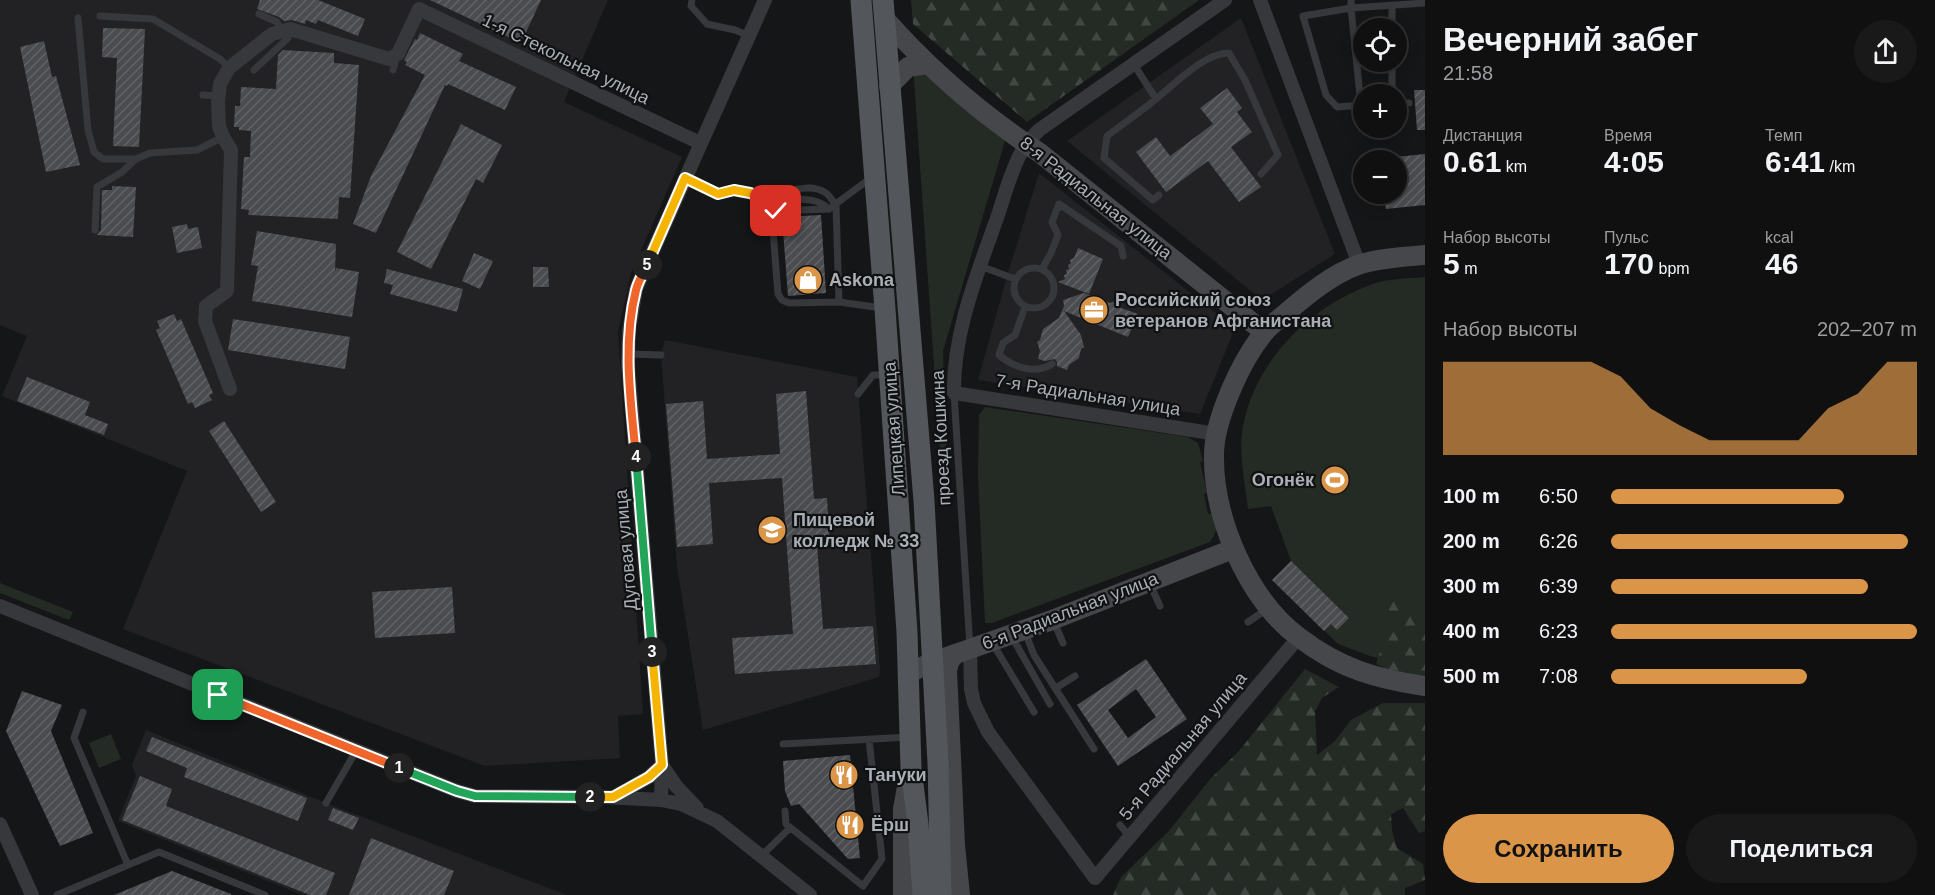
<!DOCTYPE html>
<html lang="ru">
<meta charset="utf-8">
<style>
body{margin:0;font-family:Arial,sans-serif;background:#19191a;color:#f1f3f6;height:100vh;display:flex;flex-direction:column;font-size:22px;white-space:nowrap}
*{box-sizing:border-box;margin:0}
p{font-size:20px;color:#9c9d9f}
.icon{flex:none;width:33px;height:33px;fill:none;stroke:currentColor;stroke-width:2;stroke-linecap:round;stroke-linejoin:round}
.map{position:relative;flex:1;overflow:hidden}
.details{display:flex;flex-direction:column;background:#101011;width:510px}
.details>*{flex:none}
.controls{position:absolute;left:1353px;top:18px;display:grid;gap:12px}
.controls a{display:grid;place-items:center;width:54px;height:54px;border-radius:50%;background:#101011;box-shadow:0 3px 15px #0003,0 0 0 2px #303031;font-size:30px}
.pin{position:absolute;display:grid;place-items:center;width:51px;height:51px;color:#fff;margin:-26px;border-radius:12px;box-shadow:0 3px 9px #0006}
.km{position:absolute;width:30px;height:30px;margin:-15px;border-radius:50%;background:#222;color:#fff;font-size:16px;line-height:30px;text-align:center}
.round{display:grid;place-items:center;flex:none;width:63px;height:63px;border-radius:32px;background:#19191a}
.headline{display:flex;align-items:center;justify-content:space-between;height:102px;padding:0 18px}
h1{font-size:33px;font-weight:700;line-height:45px}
.stats{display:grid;grid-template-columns:repeat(3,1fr);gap:9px;height:102px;padding:6px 18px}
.stats div{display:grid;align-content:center}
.stats b{font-size:30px;font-weight:700}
.stats small{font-size:16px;font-weight:400}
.stats p{font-size:16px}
.chart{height:168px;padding:12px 18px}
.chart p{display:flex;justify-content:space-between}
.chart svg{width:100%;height:108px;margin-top:6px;fill:#db9549;opacity:.7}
.action{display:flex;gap:12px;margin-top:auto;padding:12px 18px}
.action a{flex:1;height:69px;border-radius:36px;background:#db9549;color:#111;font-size:24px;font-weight:700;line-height:69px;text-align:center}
.action a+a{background:#19191a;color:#f1f3f6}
ul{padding:0 18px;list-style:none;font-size:20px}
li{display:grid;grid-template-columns:96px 72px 1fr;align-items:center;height:45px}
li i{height:15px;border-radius:8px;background:#db9549}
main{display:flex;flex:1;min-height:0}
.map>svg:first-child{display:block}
.built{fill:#222224}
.green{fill:#242b24}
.forest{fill:url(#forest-firs)}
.building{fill:url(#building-hatch);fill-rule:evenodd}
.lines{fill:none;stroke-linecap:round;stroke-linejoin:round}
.lane{stroke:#37383b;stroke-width:7}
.street{stroke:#37383b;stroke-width:14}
.secondary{stroke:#45474b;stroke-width:20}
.primary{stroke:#53565a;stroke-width:21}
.split-1-casing{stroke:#fff;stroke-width:12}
.split-2-casing{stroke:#fff;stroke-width:12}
.split-3-casing{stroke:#fff;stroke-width:12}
.split-4-casing{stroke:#fff;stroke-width:12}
.split-5-casing{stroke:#fff;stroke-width:12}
.split-6-casing{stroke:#fff;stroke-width:12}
.split-1{stroke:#f0652b;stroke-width:8}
.split-2{stroke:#22a559;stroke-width:8}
.split-3{stroke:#f5b400;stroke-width:8}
.split-4{stroke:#22a559;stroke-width:8}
.split-5{stroke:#f0652b;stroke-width:8}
.split-6{stroke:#f5b400;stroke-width:8}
.labels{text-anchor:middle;stroke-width:4.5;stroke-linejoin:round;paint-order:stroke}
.street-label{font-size:18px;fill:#a9afb5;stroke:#101112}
.poi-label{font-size:18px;font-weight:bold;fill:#a9afb5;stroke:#101112;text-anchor:start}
</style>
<main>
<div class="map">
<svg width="1425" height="895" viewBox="0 0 1425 895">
<defs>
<pattern id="forest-firs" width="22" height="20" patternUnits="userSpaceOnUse" patternTransform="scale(1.5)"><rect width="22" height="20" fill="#242b24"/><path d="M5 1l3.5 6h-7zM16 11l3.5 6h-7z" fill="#414742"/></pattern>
<pattern id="building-hatch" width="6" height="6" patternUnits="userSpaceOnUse" patternTransform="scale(1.5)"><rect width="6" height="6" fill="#4a4c4f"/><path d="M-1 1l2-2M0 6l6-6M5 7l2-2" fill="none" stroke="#616366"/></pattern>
</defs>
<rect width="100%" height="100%" fill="#151617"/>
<path class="built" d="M0,0h608l-44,102 118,55 -51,116 -13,59 25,382 -25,2 2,42 -135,8 -362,-137 64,-158 -185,-75 25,-60 -27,-11z
M1241,18l94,236 -73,46 -195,-159z
M1039,173l196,155 -35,86 -222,-34 29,-104z
M665,340l192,37 23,291 -1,9 -176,53 -26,-164 -16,-211z
M146,730l180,73 241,92h-264l-185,-74 18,-45 -4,-11z"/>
<path class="green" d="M913,65l92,76 -62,210 4,113 -6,2z
M1425,277v389l-19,-1 -36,-9 -32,-12 -66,-64 19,-19 -20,-55 -23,3c-3,-27 -10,-56 -5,-83 13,-66 66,-118 127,-141 17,-7 37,-6 55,-8z
M985,407l203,30 10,6 5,18 -3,1 7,31 -3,1 4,20 6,-1c3,12 4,19 -4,29l-218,81h-7l-7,-147 1,-61z
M0,583l73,29 -4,8 -69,-27z
M111,734l10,25 -22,9 -10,-25z"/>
<path class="forest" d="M911,0h288l-172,122 -114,-98z
M1402,596l17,19 1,9 5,9v43l-28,-3 -21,-9 9,-26 5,-36z
M1305,669l34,18 -17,11 -7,13 2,44 18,-14 16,-21 32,-17h42v128l-6,2 -16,-25 -12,6 1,17 5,17 26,16 2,16 -20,8v7h-292l8,-18 47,-45 43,-54 28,-27z"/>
<path class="building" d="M260,0h58l47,19 -7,17 -40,-16 -2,4 -10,-4 -1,4 -13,-4 -8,1 -5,-4 -22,-8z
M430,0h111l-20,43z
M103,28l42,1 -6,118 -26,-1 4,-88 -15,-1z
M420,33l43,21 -4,7 57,26 -11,23 -57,-26 -1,2 -2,-1 -69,148 -23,-9 18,-48 54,-101 -20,-10 2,-3 -3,-2 11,-21 2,1z
M44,41l8,36 4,-1 24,89 -34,7 -26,-125z
M283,50l51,3v10l25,2 -9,133 -11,-1 -1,22 -90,-4 1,-5 -8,-1 3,-52h6l1,-26 -12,-1v-3h-5l1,-21h5l1,-19 35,2 2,-34z
M1227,88l15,20 -5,4 15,20 -21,15 30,40 -22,15 -31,-41 -42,31 -30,-40 20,-15 14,19 43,-32 -13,-16z
M1414,90h11v40h-8z
M461,124l41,21 -19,38 -7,-4 -45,90 -34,-17z
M1425,154v51l-39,4 -1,-6 -15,1 -1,-10h27v-37z
M112,186l24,1 -3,50 -36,-2 4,-5 1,-40h10z
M821,215l5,78 -38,3 -6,-79z
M187,224l1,5 10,-2 4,21 -25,5 -5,-26z
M257,231l79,13 -1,27 1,-3 23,4 -7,45 -100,-16 6,-35 -7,-1z
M1078,248l25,11 -14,35 -31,-12 7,-3 -1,-4 3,-1 -1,-4 3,-1 -1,-4 3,-2 -1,-3 4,-2z
M474,253l19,8 -13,28 -18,-8z
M533,267h15l1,20h-16z
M387,269l76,20 -6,23 -67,-18 3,-9 -9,-2z
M1084,293l26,10 8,-3 3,8 17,6 -10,23 -64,-26 17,24 3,12 -3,2 -2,9 -10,7 -2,5 -10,-4v-4l-2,-3 -10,2 -7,-2 2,-8 -3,-9 3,-2 3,-11 16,-11 5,-12 -1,-6z
M174,314l3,7 4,-2 32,74 -4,2 3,5 -17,8 -3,-6 -4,2 -32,-74 4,-2 -3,-7z
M233,319l117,18 -5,32 -117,-19z
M27,377l63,25 -5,13 23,9 -4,11 -87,-34z
M806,391l8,108 13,-1 3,45 -13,1 6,85 50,-3 3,38 -141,10 -3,-36 61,-4 -11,-156 -73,5 4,61 -36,3 -11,-143 37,-3 4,58 73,-5 -4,-60z
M224,421l52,81 -15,10 -52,-81z
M1291,561l58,57 -12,12 -6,-6 -7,7 -52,-51z
M452,587l3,46 -80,5 -3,-46z
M1146,659l41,60 -69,47 -41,-61zM1136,689l20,28 -28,21 -20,-28z
M22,691l40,14 -11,26 42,102 -33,13 -54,-115z
M152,737l155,61 -9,23 -114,-44 3,-9 -41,-17z
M850,755l10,103 -12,1 -49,-55 -8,2 -6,-15 -2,-30z
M140,776l32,13 -6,17 169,67 -9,22h-16l-188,-75z
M333,808l26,10 -6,12 -25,-10z
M371,838l83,33 -10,24h-95z
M172,871l59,23v1h-117z"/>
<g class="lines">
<path class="lane" d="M692,0l-1,6 16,18 28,6 14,6
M1351,0v8l-48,8 23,79 11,12 27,-2
M1392,5v23
M259,14l18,8 4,8
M100,16l53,3 67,40 9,9
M78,18l10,112 6,22 9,7h33
M1392,62v32
M1133,63l23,36
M254,70l34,-32 2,-9
M393,70l2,-7 -1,-7
M203,95l16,1
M1396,103h13
M1361,105l-10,-97 74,-5
M872,177l-43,32 -53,2 -4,7 6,76 4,6 7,3 50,-1 43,6
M685,178l33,16 16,-4 16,3 11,4 10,7
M1159,195l-6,5 -49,-42 3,-22c16,-12 33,-24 49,-37 19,-15 48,-46 73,-46l16,27 33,75 -17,19
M776,211c11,-15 40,-15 53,-2
M772,218l-1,-14c10,-13 40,-22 55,-11 4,3 7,9 10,12l3,97
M95,230l2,-43 25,-15 14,-13 14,-6 47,-3 26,-13
M980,266l35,13
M1014 288a20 20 0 1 1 40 0a20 20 0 1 1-40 0Z
M1042,269l9,-16 7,-18 -6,-13 7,-18 62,42 2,10
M1025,307l-10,28 -12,8 -4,12c14,12 36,20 53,9
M629,354l32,1
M954,393l16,255
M858,394l15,-19h14
M1150,584l10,22
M1054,622l9,21
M1248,622l19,-13
M1025,632l9,23 60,94
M1012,637l38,67
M993,644l41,68
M1056,688l19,-12
M783,744l126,-7
M326,803l30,-52
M785,811l1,13 77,62 19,-27 -13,-120
M1120,825l10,12
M761,856l29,-28
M128,865l31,-13 106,43
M57,895l71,-30 -54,-127 9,-26"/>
<path class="street" d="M1260,0l99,264
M230,389l-25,-68 1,-15 21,-15 4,-141 -8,-13 -4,-11 -1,-24 2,-18 9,-16 43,-34 18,-5 99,30 9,-5 21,-45 281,134
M1217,434l-263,-41c-1,-61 24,-121 44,-178 7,-21 13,-45 24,-64 5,-8 11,-15 17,-21l186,-130
M0,606l457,185 18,5 130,1 56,3 20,4 36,17 93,74
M970,648l1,41 3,14 14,29 107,146 203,-240
M662,765l14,21 21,22
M614,797l35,-20 13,-12
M661,800l1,-35 -34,-400 1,-34 7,-42 129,-289
M0,824l32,71"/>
<path class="secondary" d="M884,18c45,51 100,98 156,135l224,179
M889,86l19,-19 19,-3
M1425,255c-22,2 -46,3 -67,10 -26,9 -51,30 -72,48 -7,6 -17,13 -23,21 -22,27 -49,86 -49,121 -1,63 34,145 86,183 39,30 76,41 125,48
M955,654l-6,8 -2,9 8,174 5,50
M908,673l25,-11 119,-42 181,-71
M903,895v-86l6,-33"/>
<path class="primary" d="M861,0l24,309 22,323 4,136 7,56 5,71
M883,0l41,501 14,262 3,132"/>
</g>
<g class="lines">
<g class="split-1-casing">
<path id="split-1" d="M218,695l181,73"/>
</g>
<g class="split-2-casing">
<path id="split-2" d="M399,768l58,23 18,5 115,1"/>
</g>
<g class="split-3-casing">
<path id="split-3" d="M590,797h23l36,-20 13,-12 -10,-113"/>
</g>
<g class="split-4-casing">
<path id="split-4" d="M636,457l16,195"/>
</g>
<g class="split-5-casing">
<path id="split-5" d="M636,457c-5,-55 -14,-112 0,-167 2,-8 7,-17 11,-25"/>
</g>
<g class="split-6-casing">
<path id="split-6" d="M647,265l38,-87 33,16 16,-4 16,3 11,4 10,7 1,14 4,-7"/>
</g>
<use href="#split-1" class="split-1"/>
<use href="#split-2" class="split-2"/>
<use href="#split-3" class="split-3"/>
<use href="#split-4" class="split-4"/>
<use href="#split-5" class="split-5"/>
<use href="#split-6" class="split-6"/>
</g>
<defs>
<g id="shop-disc" transform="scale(1.5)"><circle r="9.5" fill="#db9549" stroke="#101112"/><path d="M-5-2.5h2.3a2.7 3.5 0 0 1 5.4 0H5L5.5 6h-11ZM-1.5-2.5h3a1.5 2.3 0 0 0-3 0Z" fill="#fff"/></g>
<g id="office-disc" transform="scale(1.5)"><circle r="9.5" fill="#db9549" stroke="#101112"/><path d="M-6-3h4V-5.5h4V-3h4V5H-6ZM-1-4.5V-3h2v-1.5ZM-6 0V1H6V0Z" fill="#fff"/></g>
<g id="stadium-disc" transform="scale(1.5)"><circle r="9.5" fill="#db9549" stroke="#101112"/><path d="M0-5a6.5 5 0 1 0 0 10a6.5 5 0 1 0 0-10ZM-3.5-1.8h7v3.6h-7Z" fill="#fff"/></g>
<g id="university-disc" transform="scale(1.5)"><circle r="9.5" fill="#db9549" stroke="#101112"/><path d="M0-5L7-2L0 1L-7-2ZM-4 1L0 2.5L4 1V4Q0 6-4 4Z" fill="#fff"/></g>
<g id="restaurant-disc" transform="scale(1.5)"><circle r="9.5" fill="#db9549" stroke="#101112"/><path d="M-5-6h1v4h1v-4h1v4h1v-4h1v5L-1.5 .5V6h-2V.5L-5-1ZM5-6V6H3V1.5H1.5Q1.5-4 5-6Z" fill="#fff"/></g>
</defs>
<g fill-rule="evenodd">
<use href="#shop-disc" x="808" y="280"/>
<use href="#office-disc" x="1094" y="310"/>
<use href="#stadium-disc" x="1335" y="480"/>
<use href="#university-disc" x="772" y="530"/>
<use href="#restaurant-disc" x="844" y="775"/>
<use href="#restaurant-disc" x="850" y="825"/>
</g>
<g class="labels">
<g class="street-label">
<text transform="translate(566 59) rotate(26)" y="6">1-я Стекольная улица</text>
<text transform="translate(1096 198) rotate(38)" y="6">8-я Радиальная улица</text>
<text transform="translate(1088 395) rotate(9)" y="6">7-я Радиальная улица</text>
<text transform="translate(894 429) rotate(-94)" y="6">Липецкая улица</text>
<text transform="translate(941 438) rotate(-93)" y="6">проезд Кошкина</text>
<text transform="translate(626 550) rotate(-95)" y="6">Дуговая улица</text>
<text transform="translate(1070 611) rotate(-21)" y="6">6-я Радиальная улица</text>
<text transform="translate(1183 746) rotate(-50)" y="6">5-я Радиальная улица</text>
</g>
<g class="poi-label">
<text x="829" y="286">Askona</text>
<text x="1115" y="306">Российский союз<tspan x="1115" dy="21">ветеранов Афганистана</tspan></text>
<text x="1314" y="486" text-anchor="end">Огонёк</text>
<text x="793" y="526">Пищевой<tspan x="793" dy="21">колледж № 33</tspan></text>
<text x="865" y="781">Тануки</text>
<text x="871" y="831">Ёрш</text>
</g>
</g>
</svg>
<div class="controls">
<a><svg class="icon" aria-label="locate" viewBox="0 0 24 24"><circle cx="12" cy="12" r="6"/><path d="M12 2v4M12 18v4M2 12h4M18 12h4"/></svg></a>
<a>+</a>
<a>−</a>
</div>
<div class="pin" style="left:218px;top:695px;background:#1e9e55"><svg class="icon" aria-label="arrive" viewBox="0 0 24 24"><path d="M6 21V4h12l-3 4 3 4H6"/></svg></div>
<div class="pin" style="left:776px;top:211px;background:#d93025"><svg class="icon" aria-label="check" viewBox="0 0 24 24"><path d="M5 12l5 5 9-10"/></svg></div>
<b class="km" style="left:399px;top:768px">1</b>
<b class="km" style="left:590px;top:797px">2</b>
<b class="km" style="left:652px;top:652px">3</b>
<b class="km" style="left:636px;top:457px">4</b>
<b class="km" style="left:647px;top:265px">5</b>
</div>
<section class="details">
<div class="headline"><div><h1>Вечерний забег</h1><p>21:58</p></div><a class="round"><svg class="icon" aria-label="share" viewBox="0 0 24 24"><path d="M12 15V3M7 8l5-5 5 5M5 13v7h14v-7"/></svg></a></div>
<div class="stats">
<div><p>Дистанция</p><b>0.61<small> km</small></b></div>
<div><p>Время</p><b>4:05</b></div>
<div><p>Темп</p><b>6:41<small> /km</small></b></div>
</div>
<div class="stats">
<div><p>Набор высоты</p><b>5<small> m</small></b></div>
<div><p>Пульс</p><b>170<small> bpm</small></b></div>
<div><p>kcal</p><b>46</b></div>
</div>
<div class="chart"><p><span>Набор высоты</span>202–207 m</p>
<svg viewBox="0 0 160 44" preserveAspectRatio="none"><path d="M0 44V6L10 6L20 6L30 6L40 6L50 6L60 12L70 25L80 32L90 38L100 38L110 38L120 38L130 25L140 19L150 6L160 6V44z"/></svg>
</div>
<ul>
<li><b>100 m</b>6:50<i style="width:76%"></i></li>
<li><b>200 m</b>6:26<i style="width:97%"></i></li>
<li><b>300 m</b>6:39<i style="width:84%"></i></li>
<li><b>400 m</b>6:23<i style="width:100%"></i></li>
<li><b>500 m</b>7:08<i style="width:64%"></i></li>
</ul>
<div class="action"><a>Сохранить</a><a>Поделиться</a></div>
</section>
</main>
